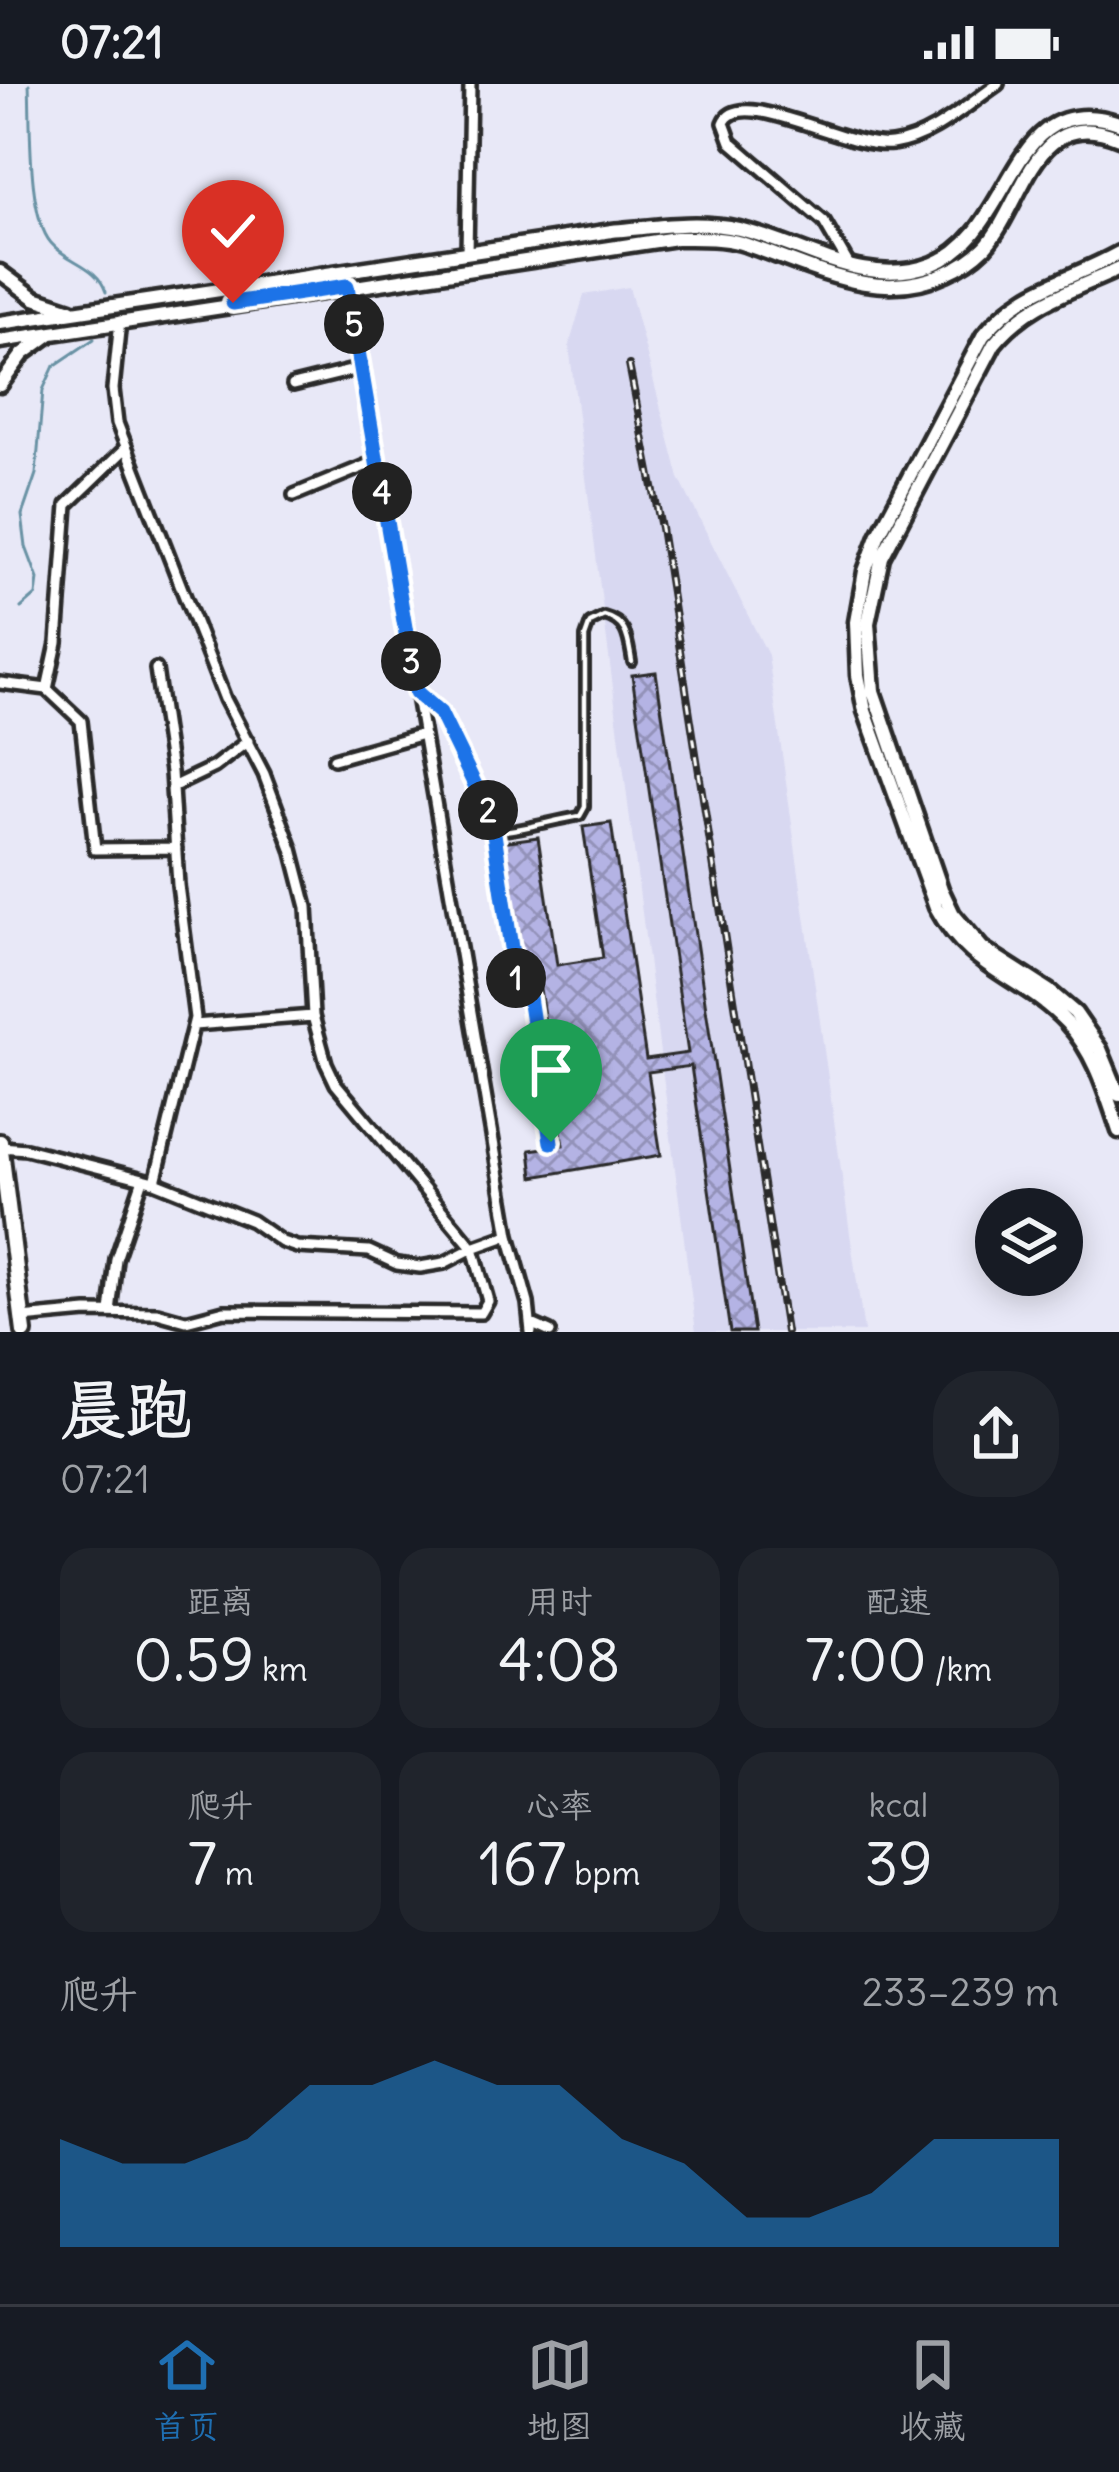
<!DOCTYPE html>
<html lang="zh">
<meta charset="utf-8">
<style>
body{margin:0;font-family:Delius,"LXGW WenKai TC",sans-serif;background:#20242c;color:#f1f3f6;height:100vh;display:flex;flex-direction:column;font-size:45px;white-space:nowrap}
*{box-sizing:border-box;margin:0}
p{font-size:39px;color:#9ea1a6}
.icon{flex:none;width:66px;height:66px;fill:none;stroke:currentColor;stroke-width:2;stroke-linecap:round;stroke-linejoin:round}
.map{position:relative;height:1248px;overflow:hidden}
.sheet{display:flex;flex-direction:column;background:#171b24;flex:1}
.sheet>*{flex:none}
.tools{position:absolute;left:975px;top:1104px;display:grid;gap:24px}
.tools a{display:grid;place-items:center;width:108px;height:108px;border-radius:50%;background:#171b24;box-shadow:0 6px 30px #0003;font-size:60px}
.pin{position:absolute;display:grid;place-items:center;width:102px;height:102px;color:#fff;margin:-123px -51px;border-radius:50% 50% 50% 0;rotate:-45deg;box-shadow:0 0 12px #0007}
.pin .icon{rotate:45deg}
.km{position:absolute;width:60px;height:60px;margin:-30px;border-radius:50%;background:#222;color:#fff;font-size:33px;line-height:60px;text-align:center}
.round{display:grid;place-items:center;flex:none;width:126px;height:126px;border-radius:48px;background:#20242c}
.overview{display:flex;align-items:center;justify-content:space-between;height:204px;padding:0 60px}
h1{font-size:66px;font-weight:600;line-height:90px}
.stats{display:grid;grid-template-columns:repeat(3,1fr);gap:18px;height:204px;padding:12px 60px}
.stats div{display:grid;align-content:center;border-radius:30px;background:#20242c;text-align:center}
.stats b{font-size:60px;font-weight:600}
.stats small{font-size:33px;font-weight:400}
.stats p{font-size:33px}
.chart{height:336px;padding:24px 60px}
.chart p{display:flex;justify-content:space-between}
.chart svg{width:100%;height:216px;margin-top:12px;fill:#1f6fb2;opacity:.7}
.status{display:flex;justify-content:space-between;align-items:center;height:84px;padding:0 60px;background:#171b24;direction:ltr}
.status svg{height:33px;fill:currentColor}
.menu{display:flex;justify-content:space-around;align-items:center;height:168px;border-top:3px solid #363941;background:#171b24;font-size:33px;color:#9ea1a6}
.menu a{display:grid;justify-items:center;gap:6px}
.menu .selected{color:#1f6fb2}
.map>svg:first-child{display:block}
.built{fill:#d8d8f1}
.lines{fill:none;stroke-linecap:round;stroke-linejoin:round}
.stream{stroke:#6992a4;stroke-width:3}
.building{fill:url(#building-cross-hatch);stroke:#2b2b2b;stroke-width:3}
.lane-casing{stroke:#2b2b2b;stroke-width:14}
.street-casing{stroke:#2b2b2b;stroke-width:18}
.secondary-casing{stroke:#2b2b2b;stroke-width:21}
.primary-casing{stroke:#2b2b2b;stroke-width:22}
.lane{stroke:#fff;stroke-width:4.5}
.street{stroke:#fff;stroke-width:9}
.secondary{stroke:#fff;stroke-width:12}
.primary{stroke:#fff;stroke-width:14}
.rail-casing{stroke:#2b2b2b;stroke-width:8}
.rail{stroke:#fff;stroke-width:3;stroke-dasharray:9;stroke-linecap:butt}
.route-casing{stroke:#fff;stroke-width:24}
.route{stroke:#1a73e8;stroke-width:15}
</style>
<div class="status"><b>07:21</b><svg viewBox="0 0 49 12"><path d="M0 12V9h3v3zM5 12V6h3v6zM10 12V3h3v9zM15 12V0h3v12zM26 1h20v11H26zM47 4h2v5h-2z"/></svg></div>
<div class="map">
<svg width="1119" height="1248" viewBox="0 0 1119 1248">
<defs>
<pattern id="building-cross-hatch" width="8" height="8" patternUnits="userSpaceOnUse" patternTransform="scale(3)"><rect width="8" height="8" fill="#b4b3e4"/><path d="M0 0l8 8M0 8l8-8" fill="none" stroke="#9392b9"/></pattern>
</defs>
<rect width="100%" height="100%" fill="#e8e8f7"/>
<filter id="ink" filterUnits="userSpaceOnUse"><feTurbulence type="fractalNoise" baseFrequency=".00833" numOctaves="2"/><feDisplacementMap in="SourceGraphic" scale="24" xChannelSelector="R" yChannelSelector="G"/><feConvolveMatrix kernelMatrix="1 2 1 2 8 2 1 2 1" color-interpolation-filters="sRGB"/></filter>
<g filter="url(#ink)">
<path class="built" d="M629,203l50,191 89,177 96,677h-168l-127,-986 15,-51z"/>
<g class="lines">
<path class="stream" d="M29,0c2,38 -2,131 22,159 17,20 46,22 55,49
M21,524l15,-13 2,-16 -12,-32 -4,-32 14,-41 7,-84 11,-24 40,-27"/>
</g>
<path class="building" d="M656,588l98,660h-24l-39,-266 -43,6 13,83 -128,22 -3,-27 33,-5 -26,-177 -16,2 -19,-128 36,-5 19,128 46,-7 -20,-131 28,-4 35,236 42,-6 -56,-378z"/>
<g class="lines">
<g class="lane-casing">
<path id="lane" d="M420,611l20,18 52,107 25,168 12,9 22,144
M494,748c30,-2 56,-11 86,-16l5,-9v-170l5,-14 14,-7c24,6 24,24 28,46"/>
</g>
<g class="street-casing">
<path id="street" d="M467,169l3,-169
M849,181l-25,-43 -93,-80 -7,-19c15,-39 123,27 168,21 39,-5 75,-39 106,-60
M347,202l162,949 19,68 3,29
M120,237l-7,68 4,34 108,276 39,75 28,75 15,58 6,109 13,47 10,21 137,164 36,-13
M293,301l69,-17
M294,411l83,-34
M0,599l47,6 34,32 14,128 81,-1
M47,605l10,-46 10,-138 58,-56
M334,675l89,-25
M172,703l42,-20 34,-26
M194,941l119,-9
M1,1063l25,2 129,33 97,39 30,21 15,5 72,4 28,13 23,3 24,-4 29,-15 15,53 -7,12 -257,-2 -38,10 -29,-8 -70,-1 -65,6
M155,1098l40,-164 -17,-133 -7,-113 -15,-103
M110,1228l6,-53 27,-80
M530,1239l20,9"/>
</g>
<g class="secondary-casing">
<path id="secondary" d="M1119,169c-52,29 -96,33 -136,83l-105,200 -13,35 -9,51 2,53 7,36 71,196c35,65 86,68 131,116 28,30 39,70 52,108
M1119,185c-47,22 -91,33 -125,75l-112,213 -14,66 5,68 68,198 12,25 29,34 67,43 26,22 25,36 19,46
M0,188l35,26 36,12
M0,239l612,-92c42,-4 86,-11 127,-2 63,15 127,61 194,35 84,-33 74,-178 186,-141
M0,257l676,-103c21,0 44,-1 65,5 66,21 136,63 205,30 14,-6 28,-15 39,-26 40,-44 49,-145 134,-109
M0,301l23,-31 26,-19"/>
</g>
<g class="primary-casing">
<path id="primary" d="M0,1058l24,190"/>
</g>
<use href="#lane" class="lane"/>
<use href="#street" class="street"/>
<use href="#secondary" class="secondary"/>
<use href="#primary" class="primary"/>
<g class="rail-casing">
<path id="rail" d="M629,281l32,163 125,804"/>
</g>
<use href="#rail" class="rail"/>
</g>
</g>
<g class="lines" filter="url(#ink)">
<g class="route-casing">
<path id="route" d="M233,219l114,-17 69,406 24,21 52,107 25,168 12,9 22,145"/>
</g>
<use href="#route" class="route"/>
</g>
</svg>
<div class="tools">
<a><svg class="icon" aria-label="layers" viewBox="0 0 24 24"><path d="M12 4l9 5-9 5-9-5zM3 14l9 5 9-5"/></svg></a>
</div>
<div class="pin" style="left:551px;top:1058px;background:#1e9e55"><svg class="icon" aria-label="arrive" viewBox="0 0 24 24"><path d="M6 21V4h12l-3 4 3 4H6"/></svg></div>
<div class="pin" style="left:233px;top:219px;background:#d93025"><svg class="icon" aria-label="check" viewBox="0 0 24 24"><path d="M5 12l5 5 9-10"/></svg></div>
<b class="km" style="left:516px;top:894px">1</b>
<b class="km" style="left:488px;top:726px">2</b>
<b class="km" style="left:411px;top:577px">3</b>
<b class="km" style="left:382px;top:408px">4</b>
<b class="km" style="left:354px;top:240px">5</b>
</div>
<section class="sheet">
<div class="overview"><div><h1>晨跑</h1><p>07:21</p></div><a class="round"><svg class="icon" aria-label="share" viewBox="0 0 24 24"><path d="M12 15V3M7 8l5-5 5 5M5 13v7h14v-7"/></svg></a></div>
<div class="stats">
<div><p>距离</p><b>0.59<small> km</small></b></div>
<div><p>用时</p><b>4:08</b></div>
<div><p>配速</p><b>7:00<small> /km</small></b></div>
</div>
<div class="stats">
<div><p>爬升</p><b>7<small> m</small></b></div>
<div><p>心率</p><b>167<small> bpm</small></b></div>
<div><p>kcal</p><b>39</b></div>
</div>
<div class="chart"><p><span>爬升</span>233–239 m</p>
<svg viewBox="0 0 160 44" preserveAspectRatio="none"><path d="M0 44V22L10 27L20 27L30 22L40 11L50 11L60 6L70 11L80 11L90 22L100 27L110 38L120 38L130 33L140 22L150 22L160 22V44z"/></svg>
</div>
</section>
<nav class="menu">
<a class="selected"><svg class="icon" aria-label="home" viewBox="0 0 24 24"><path d="M3 11l9-7 9 7M6 9v11h12V9"/></svg>首页</a>
<a><svg class="icon" aria-label="map" viewBox="0 0 24 24"><path d="M3 6l6-2 6 2 6-2v14l-6 2-6-2-6 2zM9 4v14M15 6v14"/></svg>地图</a>
<a><svg class="icon" aria-label="saved" viewBox="0 0 24 24"><path d="M7 4h10v16l-5-4-5 4z"/></svg>收藏</a>
</nav>
